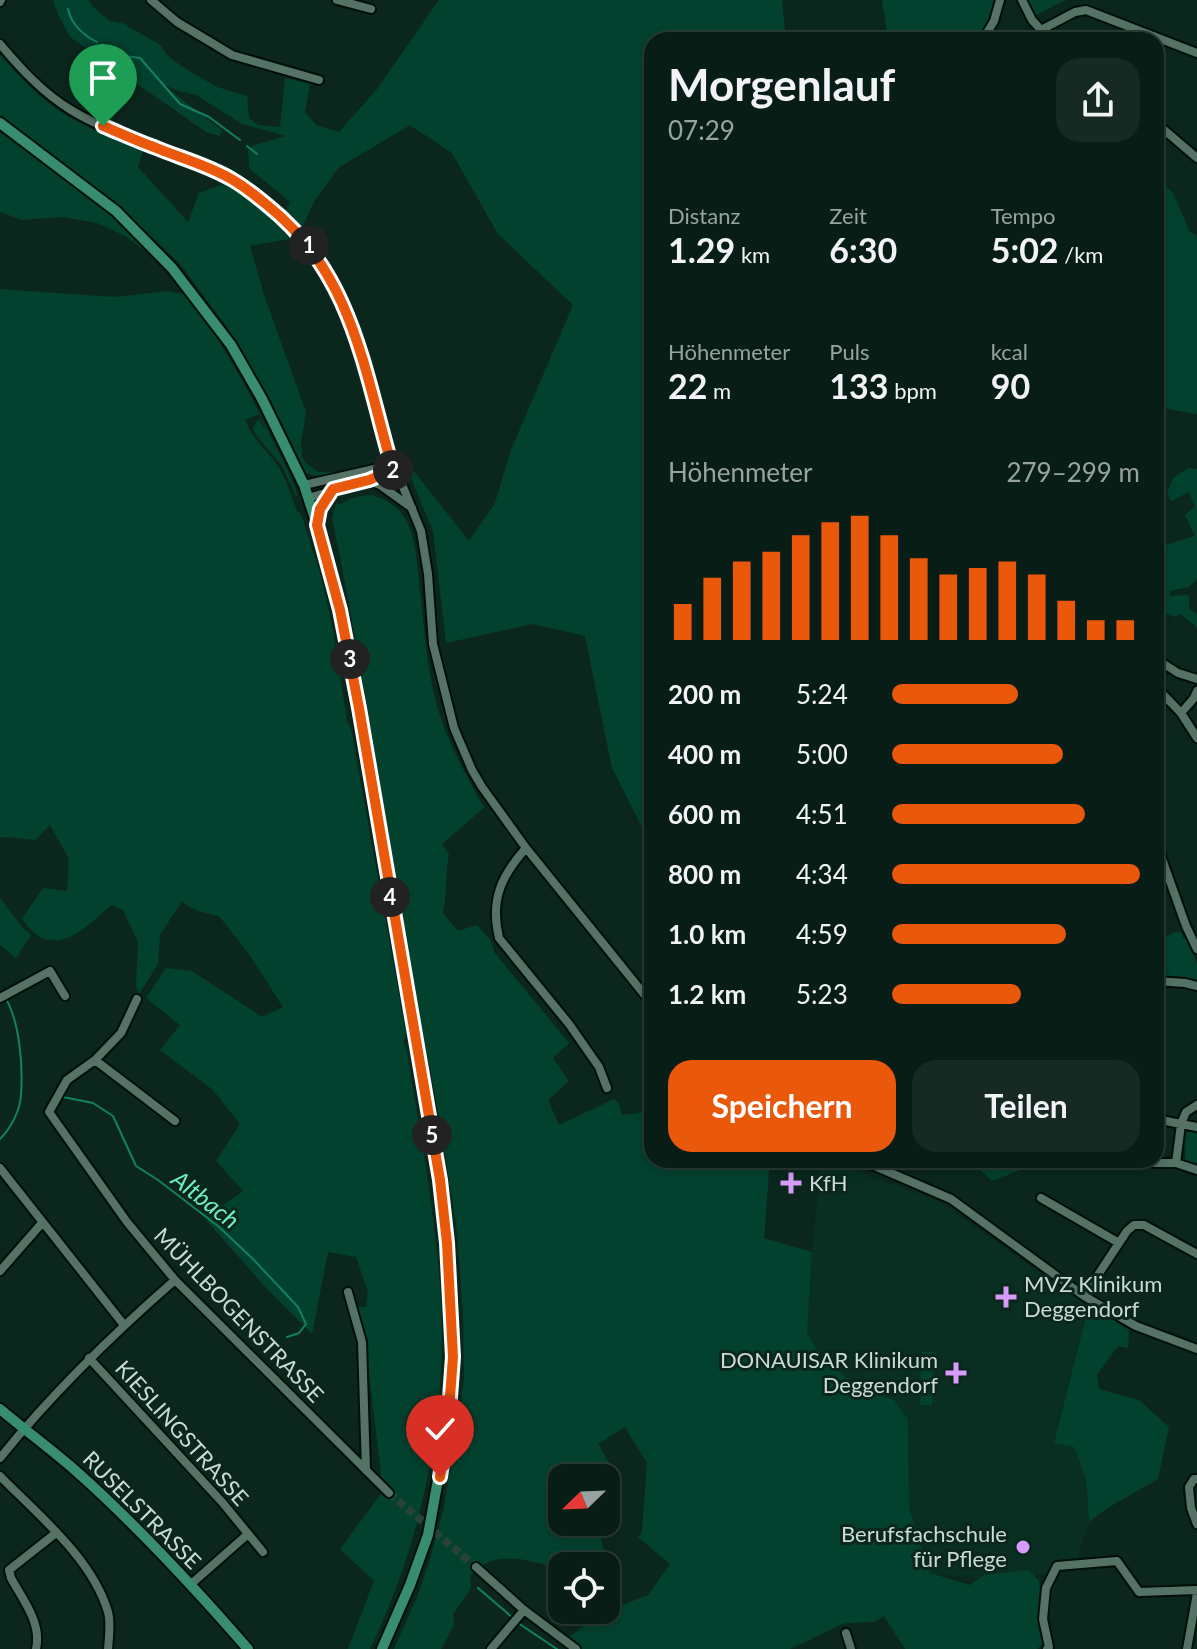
<!DOCTYPE html>
<html lang="de">
<meta charset="utf-8">
<style>
body{margin:0;font-family:Lato,sans-serif;background:#162a23;color:#f1f3f6;height:100vh;display:flex;flex-direction:column;font-size:30px;white-space:nowrap}
*{box-sizing:border-box;margin:0}
p{font-size:26px;color:#98a2a1}
.icon{flex:none;width:44px;height:44px;fill:none;stroke:currentColor;stroke-width:2;stroke-linecap:round;stroke-linejoin:round}
.map{position:relative;flex:1;overflow:hidden}
.panel{position:absolute;left:644px;top:32px;width:520px;height:1136px;display:flex;flex-direction:column;background:#081d16;border-radius:24px;box-shadow:0 4px 12px #0003,0 0 0 2px #293b35}
.panel>*{flex:none}
.needle{width:52px;rotate:247deg}
.buttons{position:absolute;left:548px;top:1464px;display:grid;gap:16px}
.buttons a{display:grid;place-items:center;width:72px;height:72px;border-radius:16px;background:#081d16;box-shadow:0 4px 12px #0003,0 0 0 2px #293b35;font-size:40px}
.pin{position:absolute;display:grid;place-items:center;width:68px;height:68px;color:#fff;margin:-82px -34px;border-radius:50% 50% 50% 0;rotate:-45deg;box-shadow:0 0 8px #0007}
.pin .icon{rotate:45deg}
.km{position:absolute;width:40px;height:40px;margin:-20px;border-radius:50%;background:#222;color:#fff;font-size:22px;line-height:40px;text-align:center}
.round{display:grid;place-items:center;flex:none;width:84px;height:84px;border-radius:24px;background:#162a23}
.headline{display:flex;align-items:center;justify-content:space-between;height:136px;padding:0 24px}
h1{font-size:44px;font-weight:700;line-height:60px}
.metrics{display:grid;grid-template-columns:repeat(3,1fr);gap:12px;height:136px;padding:8px 24px}
.metrics div{display:grid;align-content:center}
.metrics b{font-size:34px;font-weight:700}
.metrics small{font-size:22px;font-weight:400}
.metrics p{font-size:22px}
.chart{height:224px;padding:16px 24px}
.chart p{display:flex;justify-content:space-between}
.chart svg{width:100%;height:144px;margin-top:8px;stroke:#ea580c;stroke-width:6}
.action{display:flex;gap:16px;margin-top:auto;padding:16px 24px}
.action a{flex:1;height:92px;border-radius:24px;background:#ea580c;color:#fff;font-size:32px;font-weight:700;line-height:92px;text-align:center}
.action a+a{background:#162a23;color:#f1f3f6}
ul{padding:0 24px;list-style:none;font-size:26px}
li{display:grid;grid-template-columns:128px 96px 1fr;align-items:center;height:60px}
li i{height:20px;border-radius:10px;background:#ea580c}
.map>svg:first-child{display:block}
.built{fill:#082f22}
.green{fill:#03412f}
.lines{fill:none;stroke-linecap:round;stroke-linejoin:round}
.stream{stroke:#138060;stroke-width:2}
.minor-tunnel{stroke:#284238;stroke-width:8;stroke-dasharray:8 4;stroke-linecap:butt}
.minor-casing{stroke:#000f07;stroke-width:12}
.major-casing{stroke:#000f07;stroke-width:14}
.minor{stroke:#547265;stroke-width:8}
.major{stroke:#388c70;stroke-width:10}
.route-casing{stroke:#fff;stroke-width:16}
.route{stroke:#ea580c;stroke-width:10}
.poi-dot{fill:#d79bf9;stroke:#0b271d;stroke-width:3}
.labels{text-anchor:middle;stroke-width:6;stroke-linejoin:round;paint-order:stroke}
.poi-label{font-size:22px;fill:#cbdbd4;stroke:#0b271d;text-anchor:start}
.street-label{font-size:22px;fill:#cbdbd4;stroke:#0b271d}
.water-label{font-size:24px;font-style:italic;fill:#6df0c1;stroke:#0b271d}
</style>
<div class="map">
<svg width="1197" height="1649" viewBox="0 0 1197 1649">
<rect width="100%" height="100%" fill="#0b271d"/>
<path class="built" d="M821,1160h15l18,11 83,29 123,87 29,18 -35,138 20,4 12,32 3,43 -16,49 -81,8 -62,-5 -21,-66 -1,-89 -14,-19 -44,-19 -30,-27 -13,-20 5,-82z"/>
<path class="green" d="M53,0h36l4,7 17,14 12,2 37,21 11,14 19,13 28,16 30,9 2,22 9,7 22,2 5,-49 25,6 -5,28 11,13 23,7 38,-43 62,-89h343l4,40h-134v807l-40,-79 -27,-132 -52,-12 -87,19 -13,-112 -23,-55 3,-6 56,71 26,-38 16,-53 62,-145 -75,-71 -46,-81 -42,-28 -72,43 -24,34 -12,25 -16,-16 4,-9 -41,-34 -1,-18 6,-5 32,-9 -44,-12 -46,-29 -20,-5 -14,-6 61,47 -4,5 -13,-4 -136,-95 -12,-23z
M882,0h114l-6,23 -10,17h-92z
M1028,0h37l-32,17z
M0,55c21,23 42,46 69,62 24,13 49,23 74,33l-5,17 50,55 11,-29 28,-10c25,16 47,33 68,55l-45,8 14,49 42,117 -5,31 1,14 4,6 12,9h23c-13,4 -22,6 -35,1l-37,-76 -40,-67 -49,-66 -57,-55 -123,-92z
M0,132l59,42 62,50 27,29 -23,-17 -28,-13 -35,-6 -40,3 -22,-8z
M1156,176l17,17 17,39 7,4v178l-41,-7z
M0,289l114,8 54,-6 21,4c29,43 56,87 78,134 11,22 23,43 31,67h-2l-14,-30 -26,-31 -3,-7 4,-7 3,-1 4,8h1l-6,-14 -14,6c9,22 22,29 34,48 8,13 12,29 18,43l3,2 3,7 17,53 13,57 14,91 4,8 55,305 -3,8 3,5c14,84 30,169 35,254 6,119 -19,240 -71,348h-22l26,-68 -34,-32 43,-58 -18,-150 -10,-34h11l2,-15 -12,-35 -28,-5 -16,82 -45,-45 -59,-67 -6,-12 21,-5 20,-14 -27,-30 24,-37 -27,-34 -53,-40 20,-25 -34,-27 20,-30 26,3 70,46 21,-10 -34,-53 -30,-38c-14,-3 -26,-5 -37,-15l-22,34 -2,29 -19,30 -3,-7 2,-45 -15,-32 -11,-5c-19,15 -45,46 -72,32 -6,-3 -13,-12 -18,-18l21,-31 24,3 2,-32 -19,-34 -15,15 -28,-3 -7,1z
M1188,468l9,1v110l-8,8 -19,4v5l19,-1v14l8,5v13l-16,-13 -7,3 -8,-4 -7,6 2,-22h-5v-52l5,1 34,-10 -10,-21 10,-8 -6,-15 -18,9 -4,-9 6,-14z
M371,495c12,3 23,9 31,19 15,20 15,53 18,77 4,34 6,69 14,103 9,40 29,76 49,112h3l-44,38 7,10c-4,20 -2,39 -6,59l15,18 19,-6 14,16 3,11 75,91 -16,15 16,23 -21,19 11,25 55,-26 5,5 3,11 16,-2 14,-8v55h118l-6,78 48,14 -5,82 13,20 30,27 44,19 14,19 1,89 21,65 40,12 14,-10 44,-5 11,10 6,61 -8,8h-132l-21,-33 -10,6 -29,1 -55,26h-211l-13,-10 33,-25 49,-19 22,-31 -32,-27 4,-5 5,-69 -22,-36 -27,17 22,38 -14,12v-16h-44v44h36l7,35 -5,9h-38v5c-22,-8 -47,-17 -71,-10 -7,2 -15,10 -21,15l1,12 -18,26 1,11 -13,24h-47l23,-52 13,-38 13,-48 12,-68 9,-64 -1,-64 -6,-83 -16,-105 -32,-168 -48,-290 -23,-123 -6,-27 4,-16 5,2c8,-8 19,-9 30,-10z
M0,898l22,29 9,8 -15,23 -16,-13z
M1176,932h5l2,6h2l12,25v19l-41,-5v-37z
M1186,1129l11,4v33l-12,-3z
M969,1160h61l-2,7 -36,14z
M1089,1305l40,25 -1,18 -10,-2 -21,29 2,14 40,11 30,27 -11,52 -52,30 -17,13 -3,-43 -12,-32 -20,-4z
M922,1352h11l-1,53h-12z"/>
<g class="lines">
<path class="stream" d="M68,9c3,15 16,27 29,33
M102,44c10,9 25,13 38,14l40,46 29,13 31,23
M247,146l10,8
M63,1097l30,6 20,13 23,50 22,14 60,46 35,33 45,48 8,17 -7,9 -12,4
M0,1139c11,-11 20,-28 21,-44 2,-29 -1,-73 -16,-98
M478,1588l35,30
M518,1623l39,26"/>
<path class="minor-tunnel" d="M389,1493l87,74"/>
<g class="minor-casing">
<path id="minor" d="M151,0l26,22 55,33 87,25
M337,0l34,9
M1022,0l10,20 18,20
M0,2l1,-2
M1041,30l34,-18 11,-2 111,43
M983,40l11,-19 6,-21
M0,44c21,25 43,49 71,66 41,25 87,36 130,54 25,10 46,25 67,41 85,68 96,167 125,265
M1156,123l41,35
M369,481l11,4 32,23
M304,485l79,-18 14,5 24,59 7,43 5,70 21,84 18,42 10,17 44,61 126,156
M308,498l61,-18 23,-10
M317,524l3,-15 13,-19
M1156,659l22,14 19,6
M1156,687l25,26 16,25
M1181,713l13,-15 3,-7
M1156,842l30,84 11,23
M526,848c-25,28 -36,52 -27,90l70,86 30,43 8,21
M1156,981l29,2 12,3
M0,998l50,-27 15,25
M137,999l-16,34 -26,27 -28,20 -18,32 78,110 48,58 214,213
M95,1060l80,61
M1197,1105l-11,7 -5,12 16,3
M1156,1119l25,5 -5,39
M856,1160l21,7 74,32 133,97 52,30 61,23
M1142,1160l14,3h20l21,7
M0,1168l124,157
M1041,1198l78,45
M0,1271l42,-48
M348,1292l14,50 4,128
M1084,1296l43,-65 7,-6h10l53,29
M89,1358l133,144 41,50
M0,1458c53,-66 112,-123 175,-178
M0,1476c38,39 92,82 108,136 3,11 1,26 0,37
M1197,1479h-3l-5,8 2,21 6,16
M476,1567l48,43 52,39
M190,1585l58,-51
M846,1633l5,16
M36,1649c6,-26 -13,-49 -25,-71l-2,-8 47,-37
M491,1649l33,-39
M1047,1649l2,-2 -6,-28 3,-31 11,-22 60,-5 22,31 58,-2
M1187,1649l10,-56"/>
</g>
<g class="major-casing">
<path id="major" d="M0,123l116,88 56,57 59,77 31,54 42,86 13,40 23,85 100,570 12,124 1,53 -5,67 -20,111 -18,50 -28,64
M0,1409c25,21 52,41 76,62 62,55 118,116 172,178"/>
</g>
<use href="#minor" class="minor"/>
<use href="#major" class="major"/>
</g>
<g class="lines">
<g class="route-casing">
<path id="route" d="M103,126c17,7 34,15 51,21 26,11 54,18 79,33 12,7 23,16 34,25 86,68 97,166 126,265l-24,10 -36,9 -13,20 -3,16 23,85 19,98 81,472 7,63 6,114 -5,67 -8,53"/>
</g>
<use href="#route" class="route"/>
</g>
<g class="poi-dot">
<path d="M787 1171h8v8h8v8h-8v8h-8v-8h-8v-8h8z"/>
<path d="M1002 1285h8v8h8v8h-8v8h-8v-8h-8v-8h8z"/>
<path d="M952 1361h8v8h8v8h-8v8h-8v-8h-8v-8h8z"/>
<circle cx="1023" cy="1547" r="8"/>
</g>
<g class="labels">
<g class="poi-label">
<text x="809" y="1191">KfH</text>
<text x="1024" y="1292">MVZ Klinikum<tspan x="1024" dy="25">Deggendorf</tspan></text>
<text x="938" y="1368" text-anchor="end">DONAUISAR Klinikum<tspan x="938" dy="25">Deggendorf</tspan></text>
<text x="1007" y="1542" text-anchor="end">Berufsfachschule<tspan x="1007" dy="25">für Pflege</tspan></text>
</g>
<g class="street-label">
<text transform="translate(239 1315) rotate(46)" y="8">MÜHLBOGENSTRASSE</text>
<text transform="translate(182 1433) rotate(48)" y="8">KIESLINGSTRASSE</text>
<text transform="translate(142 1510) rotate(45)" y="8">RUSELSTRASSE</text>
</g>
<g class="water-label">
<text transform="translate(205 1200) rotate(38)" y="8">Altbach</text>
</g>
</g>
</svg>
<div class="buttons">
<a><svg class="needle" viewBox="-14 -14 28 28"><path d="M0-13l5 13h-10z" fill="#e53935"/><path d="M0 13l5-13h-10z" fill="#98a2a1"/></svg></a>
<a><svg class="icon" aria-label="locate" viewBox="0 0 24 24"><circle cx="12" cy="12" r="6"/><path d="M12 2v4M12 18v4M2 12h4M18 12h4"/></svg></a>
</div>
<div class="pin" style="left:103px;top:126px;background:#1e9e55"><svg class="icon" aria-label="arrive" viewBox="0 0 24 24"><path d="M6 21V4h12l-3 4 3 4H6"/></svg></div>
<div class="pin" style="left:440px;top:1477px;background:#d93025"><svg class="icon" aria-label="check" viewBox="0 0 24 24"><path d="M5 12l5 5 9-10"/></svg></div>
<b class="km" style="left:309px;top:245px">1</b>
<b class="km" style="left:393px;top:470px">2</b>
<b class="km" style="left:350px;top:659px">3</b>
<b class="km" style="left:390px;top:897px">4</b>
<b class="km" style="left:432px;top:1135px">5</b>
<section class="panel">
<div class="headline"><div><h1>Morgenlauf</h1><p>07:29</p></div><a class="round"><svg class="icon" aria-label="share" viewBox="0 0 24 24"><path d="M12 15V3M7 8l5-5 5 5M5 13v7h14v-7"/></svg></a></div>
<div class="metrics">
<div><p>Distanz</p><b>1.29<small> km</small></b></div>
<div><p>Zeit</p><b>6:30</b></div>
<div><p>Tempo</p><b>5:02<small> /km</small></b></div>
</div>
<div class="metrics">
<div><p>Höhenmeter</p><b>22<small> m</small></b></div>
<div><p>Puls</p><b>133<small> bpm</small></b></div>
<div><p>kcal</p><b>90</b></div>
</div>
<div class="chart"><p><span>Höhenmeter</span>279–299 m</p>
<svg viewBox="0 0 160 44" preserveAspectRatio="none"><path d="M5 44V33M15 44V25M25 44V20M35 44V17M45 44V12M55 44V8M65 44V6M75 44V12M85 44V19M95 44V24M105 44V22M115 44V20M125 44V24M135 44V32M145 44V38M155 44V38"/></svg>
</div>
<ul>
<li><b>200 m</b>5:24<i style="width:51%"></i></li>
<li><b>400 m</b>5:00<i style="width:69%"></i></li>
<li><b>600 m</b>4:51<i style="width:78%"></i></li>
<li><b>800 m</b>4:34<i style="width:100%"></i></li>
<li><b>1.0 km</b>4:59<i style="width:70%"></i></li>
<li><b>1.2 km</b>5:23<i style="width:52%"></i></li>
</ul>
<div class="action"><a>Speichern</a><a>Teilen</a></div>
</section>
</div>
